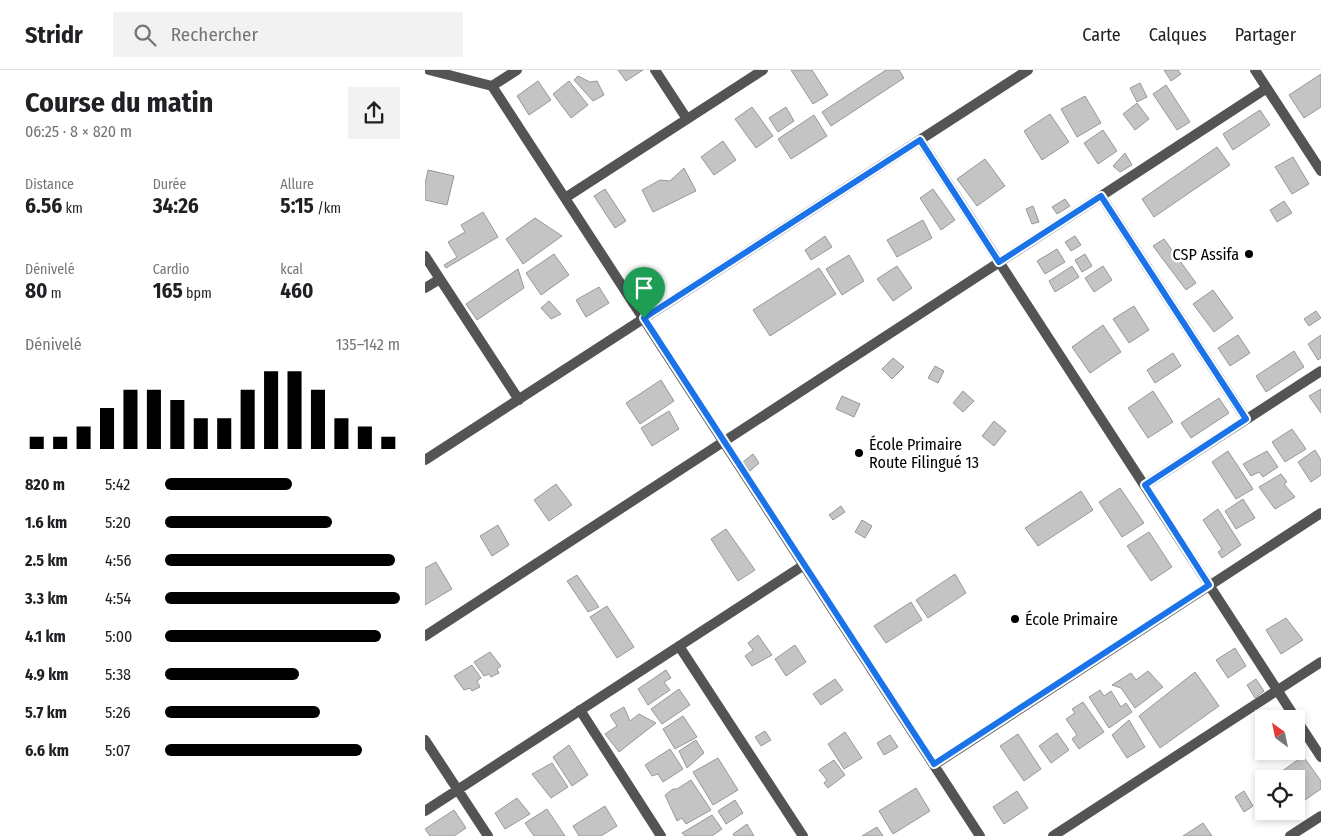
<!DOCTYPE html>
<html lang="fr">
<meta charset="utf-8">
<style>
body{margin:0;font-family:"Fira Sans Condensed",sans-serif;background:#f2f2f2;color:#202124;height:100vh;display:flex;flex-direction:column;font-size:19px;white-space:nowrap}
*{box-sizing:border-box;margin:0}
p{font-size:16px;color:#757577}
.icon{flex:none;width:28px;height:28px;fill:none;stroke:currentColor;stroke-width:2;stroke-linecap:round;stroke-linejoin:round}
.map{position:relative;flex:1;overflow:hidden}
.sheet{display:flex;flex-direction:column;background:#fff;width:425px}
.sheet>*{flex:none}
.needle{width:32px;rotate:327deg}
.tools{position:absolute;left:830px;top:640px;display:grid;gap:10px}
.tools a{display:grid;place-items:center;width:50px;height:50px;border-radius:0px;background:#fff;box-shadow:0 2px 8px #0003;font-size:25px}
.pin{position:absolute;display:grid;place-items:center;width:42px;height:42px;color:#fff;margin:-51px -21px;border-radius:50% 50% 50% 0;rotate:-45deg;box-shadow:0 0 5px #0007}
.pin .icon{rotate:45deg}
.round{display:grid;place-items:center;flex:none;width:52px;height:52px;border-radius:0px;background:#f2f2f2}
.overview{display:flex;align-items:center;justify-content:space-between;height:85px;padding:0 25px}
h1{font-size:28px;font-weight:700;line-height:38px}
.metrics{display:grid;grid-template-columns:repeat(3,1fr);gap:8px;height:85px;padding:5px 25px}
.metrics div{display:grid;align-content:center}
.metrics b{font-size:21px;font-weight:700}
.metrics small{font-size:14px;font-weight:400}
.metrics p{font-size:14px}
.chart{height:140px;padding:10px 25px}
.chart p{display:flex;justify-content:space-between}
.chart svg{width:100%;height:90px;margin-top:5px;stroke:#000;stroke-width:6}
ul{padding:0 25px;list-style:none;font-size:16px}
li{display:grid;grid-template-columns:80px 60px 1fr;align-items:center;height:38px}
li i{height:12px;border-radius:6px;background:#000}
header{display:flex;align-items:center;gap:30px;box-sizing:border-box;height:70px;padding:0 25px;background:#fff;border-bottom:1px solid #e0e0e0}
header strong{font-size:24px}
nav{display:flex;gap:28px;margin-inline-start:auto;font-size:18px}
.search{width:350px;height:45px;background:#f2f2f2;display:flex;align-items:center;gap:12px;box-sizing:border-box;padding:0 18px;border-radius:0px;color:#757577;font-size:19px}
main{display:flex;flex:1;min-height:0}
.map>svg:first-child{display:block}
.building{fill:#c4c4c4;stroke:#989898}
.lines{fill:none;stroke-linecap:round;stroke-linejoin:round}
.minor{stroke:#545454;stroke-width:10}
.route-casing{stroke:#fff;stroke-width:10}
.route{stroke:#1a73e8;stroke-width:6}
.poi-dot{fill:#000;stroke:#fff;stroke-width:2}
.labels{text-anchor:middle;stroke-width:5;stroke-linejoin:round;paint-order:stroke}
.poi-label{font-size:16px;fill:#000;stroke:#fff;text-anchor:start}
</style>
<header>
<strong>Stridr</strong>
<div class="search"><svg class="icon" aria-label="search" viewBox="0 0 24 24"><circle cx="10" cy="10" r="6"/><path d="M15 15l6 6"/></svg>Rechercher</div>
<nav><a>Carte</a><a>Calques</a><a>Partager</a></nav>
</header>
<main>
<section class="sheet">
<div class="overview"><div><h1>Course du matin</h1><p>06:25 · 8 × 820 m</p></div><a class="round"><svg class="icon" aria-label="share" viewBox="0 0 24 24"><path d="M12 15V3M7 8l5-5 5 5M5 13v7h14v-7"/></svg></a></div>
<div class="metrics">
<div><p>Distance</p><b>6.56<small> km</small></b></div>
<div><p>Durée</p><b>34:26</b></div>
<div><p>Allure</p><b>5:15<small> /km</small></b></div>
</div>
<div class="metrics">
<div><p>Dénivelé</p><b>80<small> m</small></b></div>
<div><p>Cardio</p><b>165<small> bpm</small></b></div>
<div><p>kcal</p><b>460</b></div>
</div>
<div class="chart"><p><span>Dénivelé</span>135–142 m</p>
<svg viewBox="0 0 160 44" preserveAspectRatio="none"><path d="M5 44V38M15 44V38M25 44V33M35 44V24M45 44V15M55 44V15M65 44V20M75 44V29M85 44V29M95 44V15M105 44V6M115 44V6M125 44V15M135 44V29M145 44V33M155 44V38"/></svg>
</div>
<ul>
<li><b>820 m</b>5:42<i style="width:54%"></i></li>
<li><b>1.6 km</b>5:20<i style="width:71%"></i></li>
<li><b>2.5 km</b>4:56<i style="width:98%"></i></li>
<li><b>3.3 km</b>4:54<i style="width:100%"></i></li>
<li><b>4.1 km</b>5:00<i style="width:92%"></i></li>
<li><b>4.9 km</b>5:38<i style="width:57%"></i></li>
<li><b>5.7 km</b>5:26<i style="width:66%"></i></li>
<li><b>6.6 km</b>5:07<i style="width:84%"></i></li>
</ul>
</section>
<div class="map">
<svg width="896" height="766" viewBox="0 0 896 766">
<rect width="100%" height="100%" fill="#fff"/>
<path class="building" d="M193,0h25l-17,11z
M366,0h21l16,25 -15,9z
M461,0h13l5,8 -73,48 -9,-14z
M739,0h14l3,4 -10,7z
M896,4v33l-17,11 -15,-23z
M153,6l12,6 7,-1 7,14 -11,6 -19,-21z
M113,11l13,19 -22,15 -12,-19z
M144,11l19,24 -17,13 -18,-24z
M715,13l7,14 -10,5 -7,-14z
M741,15l24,37 -13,8 -24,-36z
M660,26l16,27 -24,14 -16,-28z
M712,33l12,16 -14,11 -12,-16z
M327,37l21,29 -17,12 -21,-29z
M361,37l8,14 -16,11 -9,-14z
M835,40l10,15 -37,25 -10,-16z
M625,44l19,28 -27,18 -18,-29z
M389,45l13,21 -36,23 -13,-20z
M678,60l14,21 -19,13 -14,-21z
M298,71l13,19 -22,15 -13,-18z
M792,77l13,18 -76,52 -12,-18z
M700,83l7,12 -12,7 -7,-6z
M868,87l16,27 -17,10 -17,-27z
M560,89l20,27 -28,20 -20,-27z
M259,98l12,23 -43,21 -11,-22 18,-10 10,1z
M3,100l26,6 -7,29 -22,-5v-16z
M180,119l21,32 -11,7 -21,-32z
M508,119l22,31 -14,10 -21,-32z
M640,129l5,7 -13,8 -5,-7z
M859,131l8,12 -15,9 -7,-12z
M608,136l6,16 -7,2 -6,-15z
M58,142l15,25 -52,31 -2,-3 13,-8 -9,-15 17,-10 -4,-7z
M110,148l27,18 -39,28 -17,-25z
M498,150l9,18 -35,19 -10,-17z
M400,166l7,11 -21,13 -6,-10z
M650,166l6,9 -10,6 -6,-9z
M739,169l32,44 -10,7 -33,-44z
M632,179l8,13 -20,12 -8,-13z
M129,184l15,21 -28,20 -15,-22z
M660,184l7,12 -10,6 -7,-12z
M424,185l15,26 -22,14 -16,-26z
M472,196l15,22 -19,13 -16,-22z
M647,196l7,11 -24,15 -6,-11z
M678,196l9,14 -18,12 -9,-14z
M394,198l17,26 -66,42 -17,-26z
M93,199l6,19 -47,32 -11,-16z
M174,217l10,16 -23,14 -10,-17z
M788,220l20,28 -19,14 -21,-28z
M124,231l12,13 -10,5 -10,-11z
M709,236l15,24 -20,13 -16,-24z
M891,241l5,7 -12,8 -5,-7z
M678,255l18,27 -31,21 -18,-26z
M813,265l12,18 -20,13 -12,-18z
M896,265v23l-3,2 -10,-16z
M869,281l10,16 -38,25 -10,-16z
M748,283l8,13 -26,17 -8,-13z
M468,288l11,9 -12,12 -10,-10z
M510,296l9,5 -6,12 -10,-5z
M236,310l13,21 -34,23 -14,-21z
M896,319v24l-12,-17z
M538,321l11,10 -11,11 -10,-9z
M728,321l20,31 -25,16 -20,-30z
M417,326l18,8 -6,13 -18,-8z
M794,328l10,15 -38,25 -10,-15z
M244,341l10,18 -27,17 -11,-18z
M569,351l12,10 -12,15 -12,-10z
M867,359l14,20 -21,13 -13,-20z
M890,380l6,10v15l-10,7 -13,-20z
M803,381l25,38 -17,10 -24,-37z
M842,381l11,16 -15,10 -4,-5 -8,4 -8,-12z
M328,384l6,9 -9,8 -7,-9z
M856,404l6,8 -3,2 11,13 -20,12 -16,-22z
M131,414l16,21 -23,16 -15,-21z
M695,418l24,35 -22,14 -23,-35z
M656,421l12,19 -55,36 -13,-18z
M818,429l12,19 -19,11 -11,-18z
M416,436l4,6 -12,8 -4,-5z
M793,439l23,36 -19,13 -4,-6 4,-3 -19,-29z
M437,450l10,6 -7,12 -10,-6z
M73,455l11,20 -17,11 -12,-20z
M301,459l29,41 -17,11 -27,-42z
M724,462l23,35 -21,14 -24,-35z
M11,492l16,27 -27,16v-37z
M530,504l11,19 -38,25 -12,-18z
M152,505l22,32 -11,5 -21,-31z
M486,532l11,18 -36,23 -12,-17z
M182,536l27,41 -17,11 -27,-41z
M861,548l17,22 -22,14 -15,-24z
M333,565l14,20 -20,11 -7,-10 8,-6 -5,-7z
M370,575l11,17 -20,14 -11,-17z
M810,578l11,18 -18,12 -12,-18z
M65,582l11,14 -4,3 2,4 -8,4 -2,-3 -5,2 -10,-14z
M47,595l9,13 -4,3 3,6 -8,4 -2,-3 -6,2 -10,-14z
M241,600l5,8 -7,4 6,8 -22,15 -10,-16z
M723,601l15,16 -28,21 -14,-20 -9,-3 19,-12 5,7z
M770,602l24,34 -59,42 -21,-32z
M410,609l8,11 -22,15 -8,-11z
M831,609l8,12 -9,7 -8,-13z
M254,619l11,16 -28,19 -11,-15z
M675,620l4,6 7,-5 10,16 5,-4 6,9 -23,16 -20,-31z
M658,632l21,30 -25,17 -7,-10 5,-4 -11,-16 9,-6 -3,-4z
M199,637l6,14 9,-7 17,9 -37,29 -14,-18 12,-8 -7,-11z
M258,646l14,21 -22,12 -12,-20z
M704,650l16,27 -18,11 -15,-23z
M340,661l6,9 -10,6 -6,-9z
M420,662l17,26 -18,11 -16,-25z
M632,663l12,17 -18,13 -12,-17z
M593,664l23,35 -17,12 -24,-35z
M465,665l8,12 -14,8 -7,-12z
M271,670l8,13 -17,15 -8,-17z
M144,675l19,30 -16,11 -19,-29z
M245,679l13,20 -20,13 -5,-8 -6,2 -7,-11z
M878,686l18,25v8l-25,17v-27h-21l-1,-2z
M293,688l20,32 -25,15 -20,-33z
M409,690l11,15 -17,13 -4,-5 3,-3 -8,-10z
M127,693l16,24 -17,11 -19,-24z
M266,710l20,30 -25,14 -4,-6 -5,3 -12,-26 8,-6h4z
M491,718l14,23 -37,23 -14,-23z
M592,721l11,17 -24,16 -11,-17z
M819,721l9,15 -9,6 -9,-15z
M92,728l13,16 -25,15 -10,-16z
M310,730l8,13 -17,11 -8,-13z
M180,736l12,20 -16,10h-22l-6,-10z
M122,739l18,27h-31l-9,-13z
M29,740l12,18 -12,8h-24l-5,-7z
M287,745l10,14 -10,7h-27l-3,-3z
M778,753l9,13h-29z
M322,754l7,12h-20l-1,-2z
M452,757l6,9h-21z"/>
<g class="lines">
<path class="minor" d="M4,0l63,16 488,750
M230,0l32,49
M830,0l66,101
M67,16l25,-16
M495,70l376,579
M676,126l145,223
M140,128l198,-128
M0,186l94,144
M0,218l15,-9
M0,390l603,-390
M720,415l176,-114
M0,566l842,-548
M254,576l124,190
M155,640l81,126
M871,649l25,38
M0,670l63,96
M509,695l387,-252
M0,741l379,-246
M628,766l268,-174
M865,766l31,-20"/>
</g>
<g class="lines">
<g class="route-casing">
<path id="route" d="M495,70l79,122 102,-66 145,223 -101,66 64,100 -275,179 -290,-446z"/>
</g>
<use href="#route" class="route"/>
</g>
<g class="poi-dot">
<circle cx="824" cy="184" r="5"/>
<circle cx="434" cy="383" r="5"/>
<circle cx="590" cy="549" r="5"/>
</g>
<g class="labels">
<g class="poi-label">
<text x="814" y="190" text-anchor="end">CSP Assifa</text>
<text x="444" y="380">École Primaire<tspan x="444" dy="18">Route Filingué 13</tspan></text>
<text x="600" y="555">École Primaire</text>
</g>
</g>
</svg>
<div class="tools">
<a><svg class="needle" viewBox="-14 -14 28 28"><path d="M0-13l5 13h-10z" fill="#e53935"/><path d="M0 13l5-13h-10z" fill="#757577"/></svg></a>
<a><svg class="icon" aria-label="locate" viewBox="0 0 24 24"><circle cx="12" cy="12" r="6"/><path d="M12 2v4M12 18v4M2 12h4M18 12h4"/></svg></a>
</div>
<div class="pin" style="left:219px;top:248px;background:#1e9e55"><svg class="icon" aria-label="arrive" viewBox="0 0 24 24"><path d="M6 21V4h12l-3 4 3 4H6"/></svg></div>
</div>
</main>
